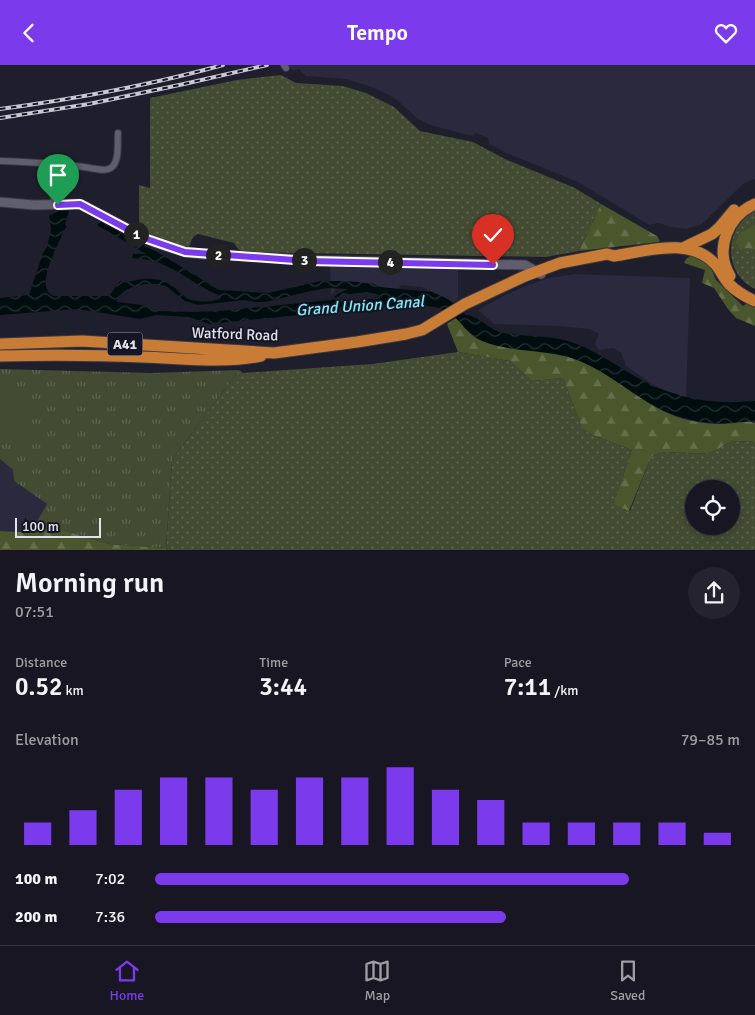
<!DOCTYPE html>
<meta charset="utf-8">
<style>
body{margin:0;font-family:Signika,sans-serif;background:#24232f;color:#f1f3f6;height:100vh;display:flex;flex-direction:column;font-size:19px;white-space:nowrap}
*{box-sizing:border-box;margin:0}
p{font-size:16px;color:#9e9fa5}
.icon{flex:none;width:28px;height:28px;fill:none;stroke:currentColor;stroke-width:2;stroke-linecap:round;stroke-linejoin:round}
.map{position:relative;height:485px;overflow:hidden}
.side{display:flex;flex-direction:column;background:#171622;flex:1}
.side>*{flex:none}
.tools{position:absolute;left:685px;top:415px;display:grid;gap:10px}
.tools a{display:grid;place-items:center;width:55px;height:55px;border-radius:50%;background:#171622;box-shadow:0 2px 8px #0003,0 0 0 1px #363540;font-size:25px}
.scale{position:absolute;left:15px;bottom:12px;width:86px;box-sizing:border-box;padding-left:5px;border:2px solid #e2e2ec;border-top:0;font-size:14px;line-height:18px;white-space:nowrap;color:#e2e2ec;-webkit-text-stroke:4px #161523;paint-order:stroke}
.pin{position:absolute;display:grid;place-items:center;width:42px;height:42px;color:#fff;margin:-51px -21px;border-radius:50% 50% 50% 0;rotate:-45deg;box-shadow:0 0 5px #0007}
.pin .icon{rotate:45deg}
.km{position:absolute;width:25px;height:25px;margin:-12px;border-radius:50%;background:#222;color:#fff;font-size:14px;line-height:25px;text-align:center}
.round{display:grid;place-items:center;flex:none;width:52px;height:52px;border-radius:26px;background:#24232f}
.overview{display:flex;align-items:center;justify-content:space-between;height:85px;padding:0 15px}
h1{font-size:28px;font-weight:600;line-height:38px}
.figures{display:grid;grid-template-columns:repeat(3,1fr);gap:8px;height:85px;padding:5px 15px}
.figures div{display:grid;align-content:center}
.figures b{font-size:25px;font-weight:600}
.figures small{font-size:14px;font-weight:400}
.figures p{font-size:14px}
.chart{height:140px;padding:10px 15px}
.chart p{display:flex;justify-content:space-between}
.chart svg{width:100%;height:90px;margin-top:5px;stroke:#7c3aed;stroke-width:6}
ul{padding:0 15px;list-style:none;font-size:16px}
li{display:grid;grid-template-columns:80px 60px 1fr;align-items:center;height:38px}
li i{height:12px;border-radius:6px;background:#7c3aed}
header{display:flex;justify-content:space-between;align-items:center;height:65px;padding:0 15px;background:#7c3aed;color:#fff;font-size:22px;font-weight:600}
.dock{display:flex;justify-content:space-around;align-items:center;height:70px;border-top:1px solid #363540;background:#171622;font-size:14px;color:#9e9fa5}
.dock a{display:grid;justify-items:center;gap:2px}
.dock .active{color:#7c3aed}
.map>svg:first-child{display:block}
.built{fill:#2b293d}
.grass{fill:url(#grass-dots);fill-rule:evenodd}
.forest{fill:url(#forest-firs)}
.park{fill:url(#park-tufts)}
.pitch{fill:#434b32}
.water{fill:url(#water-waves);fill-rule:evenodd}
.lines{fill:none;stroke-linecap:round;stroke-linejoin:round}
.street-casing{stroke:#393844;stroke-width:8}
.secondary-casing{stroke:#393844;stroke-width:11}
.highway-casing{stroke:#393844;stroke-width:13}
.street{stroke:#5e5e6f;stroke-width:6}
.secondary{stroke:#5e5e6f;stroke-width:9}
.highway{stroke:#c97c35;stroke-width:11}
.rail-casing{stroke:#c9c9d4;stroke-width:4}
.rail{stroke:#161523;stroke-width:2;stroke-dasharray:5.5;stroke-linecap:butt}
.route-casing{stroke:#fff;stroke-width:10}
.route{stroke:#7c3aed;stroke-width:6}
.labels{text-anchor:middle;stroke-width:4;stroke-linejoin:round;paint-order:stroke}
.shield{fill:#161523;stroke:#a5a4b0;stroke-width:1}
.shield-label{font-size:14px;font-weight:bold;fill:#e2e2ec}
.street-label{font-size:15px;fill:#e2e2ec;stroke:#161523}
.water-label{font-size:16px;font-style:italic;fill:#83eaf8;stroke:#161523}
</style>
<header><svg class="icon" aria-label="back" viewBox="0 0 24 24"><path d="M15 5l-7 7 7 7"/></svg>Tempo<svg class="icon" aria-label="heart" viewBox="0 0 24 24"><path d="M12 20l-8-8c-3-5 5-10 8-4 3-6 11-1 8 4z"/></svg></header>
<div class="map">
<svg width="755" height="485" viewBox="0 0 755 485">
<defs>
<pattern id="grass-dots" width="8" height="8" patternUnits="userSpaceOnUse" patternTransform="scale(1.25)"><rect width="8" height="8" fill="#434b32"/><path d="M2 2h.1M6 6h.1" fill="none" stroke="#5e6550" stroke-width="1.8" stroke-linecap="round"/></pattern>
<pattern id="forest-firs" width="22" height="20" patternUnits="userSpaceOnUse" patternTransform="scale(1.25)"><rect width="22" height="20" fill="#4a572c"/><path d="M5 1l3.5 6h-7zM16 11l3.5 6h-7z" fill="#646f4b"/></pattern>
<pattern id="park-tufts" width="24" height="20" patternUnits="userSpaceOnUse" patternTransform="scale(1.25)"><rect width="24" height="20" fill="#434b32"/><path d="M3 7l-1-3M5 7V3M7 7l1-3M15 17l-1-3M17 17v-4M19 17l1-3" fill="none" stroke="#5e6550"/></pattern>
<pattern id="water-waves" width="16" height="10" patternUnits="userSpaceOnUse" patternTransform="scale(1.25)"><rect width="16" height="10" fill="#000d0f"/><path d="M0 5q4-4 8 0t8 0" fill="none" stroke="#253032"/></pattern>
</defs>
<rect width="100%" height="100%" fill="#1f1e2d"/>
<path class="built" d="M288,0h467v114l-11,4 -42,41 -15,5 -15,-2 -14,-4 -9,2 -71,-43 -69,-28 -20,-10 -1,-6 -12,-5 -4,3 -42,-11 -13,-7 -19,-17 -11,-7 -18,-8 -23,-7 -40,-3 -7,-7 -6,2z
M330,199l128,3v32l-5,3 -31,-15 -21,-2 -3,5 -18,-3 -8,-4h-32l-9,13z
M575,209l115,4 -4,120 -25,-8 -35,-24 -5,-14 -8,-4 -14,2 -4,-6 4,-10 -9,-5 -31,-3 -65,-2 -16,-14 25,-14 25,-11 21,-7z
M0,394l13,11 1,11 33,23 -14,24 -12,4 -21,-1z"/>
<path class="grass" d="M281,10l15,8 47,3 23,7 28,14 26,24 53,11 32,17 70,29 26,16 -22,47 -33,6 -303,-5 -5,-3 -4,-6 -36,-9 -5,3 -4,10c-18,-3 -38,-8 -50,-21v-41l11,3v-90l87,-18z
M755,145v79c-33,-16 -31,-62 0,-79z
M458,287l52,9 22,20 31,-3 19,50 8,6 42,16 -19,54 17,7 21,-54c13,-10 42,0 60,-5 6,-1 11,-6 17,-9 7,-3 19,-1 27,-1v108h-589l6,-90 67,-90 4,3 129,-9zM694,424h37v37h-37z"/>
<path class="forest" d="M601,139l56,32 3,5 -2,1 -79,9z
M755,160v24l-8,-1 -7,2 -4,-9 4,-8z
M693,189l16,9 7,17 27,26 5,-3 7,3v20l-19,-8 -8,-9 -14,-21 -12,-5 3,-13 -21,-7 2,-4z
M456,253c6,6 11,14 19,19 8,5 19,7 28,9 26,5 54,5 78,15 37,16 64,47 103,58 11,3 26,5 37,5 12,-1 23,-5 34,-1v19c-8,0 -20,-2 -27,1 -6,3 -11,8 -17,9 -18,5 -47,-5 -60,5l-22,54 -16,-7 19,-54 -42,-16 -8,-6 -19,-50 -31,3 -22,-20 -52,-9 -11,-28z
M33,463l30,2 46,14 57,4v2h-166v-19l21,1z"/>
<path class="park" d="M0,304l152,4 87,-3 -67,90 -6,88 -57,-4 -46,-14 -30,-2 14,-24 -33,-23 -1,-11 -13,-11z"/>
<path class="pitch" d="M0,322l31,1 -1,53 -30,-1z"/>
<path class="water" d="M59,146h10l-4,14 2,1 -4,6c-5,15 -30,56 -9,64h55l11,-15c12,3 13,-2 23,-2 7,-1 16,0 23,3 8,3 11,9 18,14 8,7 29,7 37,2v-2c-20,-7 -36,-22 -55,-30 -11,-6 -22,-7 -34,-8l1,-4h13l-49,-29 2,-4 65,35 55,34 49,3 53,-12h27l24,3 8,3 52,5 16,7 18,16c12,0 23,15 37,18 23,4 49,2 71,10 22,8 43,23 64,35 39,21 73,27 117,23v19c-38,8 -76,2 -109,-19 -21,-13 -41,-29 -64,-39 -32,-14 -68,-8 -100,-21 -16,-7 -22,-24 -38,-31 -13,-6 -27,-3 -41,-4 -5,0 -10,0 -15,0 -5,-1 -9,-3 -14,-3 -16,0 -31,2 -44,9l-121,12 -20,-7 -33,-2 -15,4 -64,-10 -77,6v-17l29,-3 14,-42 4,-6 2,-8 2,-10 -2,-13zM145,219h12l9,2 19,15 13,4 47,-5 9,2h11l46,-11 17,-3 20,1 -12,6 -4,5 -113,11 -26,1 -36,-1 -15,-6 -25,-3c3,-13 17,-15 28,-18zM367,227l13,3c-11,6 -32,9 -44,5l5,-5z"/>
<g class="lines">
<g class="street-casing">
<path id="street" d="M284,0l2,3
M0,96c30,1 60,2 90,7 6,1 17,4 22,-1 8,-7 5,-25 6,-34
M53,140l4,-41"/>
</g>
<g class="secondary-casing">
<path id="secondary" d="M0,137l34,3 46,-1 76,39 29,9 16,2 107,6 217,5 16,9"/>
</g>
<g class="highway-casing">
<path id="highway" d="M685,182l27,-13 7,-6 15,-18
M730,211c-16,-27 -2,-60 25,-72
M0,279l82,-3 192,12 83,-11 49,-8 16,-4 43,-26 60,-28 35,-13 47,-9 7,2c33,-5 77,-20 102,9 5,6 8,14 13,19 7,7 17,13 26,17
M0,291c47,-1 94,-1 142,1 39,1 81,7 119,-1"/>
</g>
<use href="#street" class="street"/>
<use href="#secondary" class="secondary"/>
<use href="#highway" class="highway"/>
<g class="rail-casing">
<path id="rail" d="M0,44c75,-10 150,-24 223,-44
M0,53l89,-14 95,-20 83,-19"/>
</g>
<use href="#rail" class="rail"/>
</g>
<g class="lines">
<g class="route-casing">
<path id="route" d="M58,140l22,-1 64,34 41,14 123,9 185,4"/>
</g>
<use href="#route" class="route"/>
</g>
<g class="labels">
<rect class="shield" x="107.5" y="267.5" width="35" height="23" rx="4"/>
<g class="shield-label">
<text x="125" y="284">A41</text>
</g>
<g class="street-label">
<text transform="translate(235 269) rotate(2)" y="5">Watford Road</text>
</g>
<g class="water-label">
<text transform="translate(360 240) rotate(-4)" y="6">Grand Union Canal</text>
</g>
</g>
</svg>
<div class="tools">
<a><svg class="icon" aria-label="locate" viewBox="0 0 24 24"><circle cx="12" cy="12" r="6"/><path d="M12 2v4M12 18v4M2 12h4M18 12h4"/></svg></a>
</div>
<div class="scale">100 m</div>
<div class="pin" style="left:58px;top:140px;background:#1e9e55"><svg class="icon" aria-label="arrive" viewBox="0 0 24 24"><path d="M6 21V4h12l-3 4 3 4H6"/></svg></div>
<div class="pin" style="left:493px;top:200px;background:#d93025"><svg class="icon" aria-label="check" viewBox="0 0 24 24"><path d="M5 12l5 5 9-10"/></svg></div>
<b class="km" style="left:136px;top:169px">1</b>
<b class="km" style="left:218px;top:190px">2</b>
<b class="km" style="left:304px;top:195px">3</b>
<b class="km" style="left:390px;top:197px">4</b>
</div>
<section class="side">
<div class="overview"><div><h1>Morning run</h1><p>07:51</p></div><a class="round"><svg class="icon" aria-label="share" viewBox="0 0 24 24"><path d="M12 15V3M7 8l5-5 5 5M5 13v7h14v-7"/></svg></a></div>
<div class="figures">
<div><p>Distance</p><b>0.52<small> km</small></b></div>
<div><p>Time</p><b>3:44</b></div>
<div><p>Pace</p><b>7:11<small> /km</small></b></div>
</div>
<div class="chart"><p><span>Elevation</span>79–85 m</p>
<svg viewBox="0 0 160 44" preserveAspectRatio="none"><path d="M5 44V33M15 44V27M25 44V17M35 44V11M45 44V11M55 44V17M65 44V11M75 44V11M85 44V6M95 44V17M105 44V22M115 44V33M125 44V33M135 44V33M145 44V33M155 44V38"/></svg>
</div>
<ul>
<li><b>100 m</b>7:02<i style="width:81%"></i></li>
<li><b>200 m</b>7:36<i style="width:60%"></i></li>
</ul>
</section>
<nav class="dock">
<a class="active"><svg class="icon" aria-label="home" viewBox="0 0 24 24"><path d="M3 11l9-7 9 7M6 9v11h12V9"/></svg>Home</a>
<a><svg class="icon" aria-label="map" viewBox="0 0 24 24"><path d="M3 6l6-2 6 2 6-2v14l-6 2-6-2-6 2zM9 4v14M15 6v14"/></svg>Map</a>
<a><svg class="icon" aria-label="saved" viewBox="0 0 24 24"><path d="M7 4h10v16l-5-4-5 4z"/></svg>Saved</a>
</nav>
